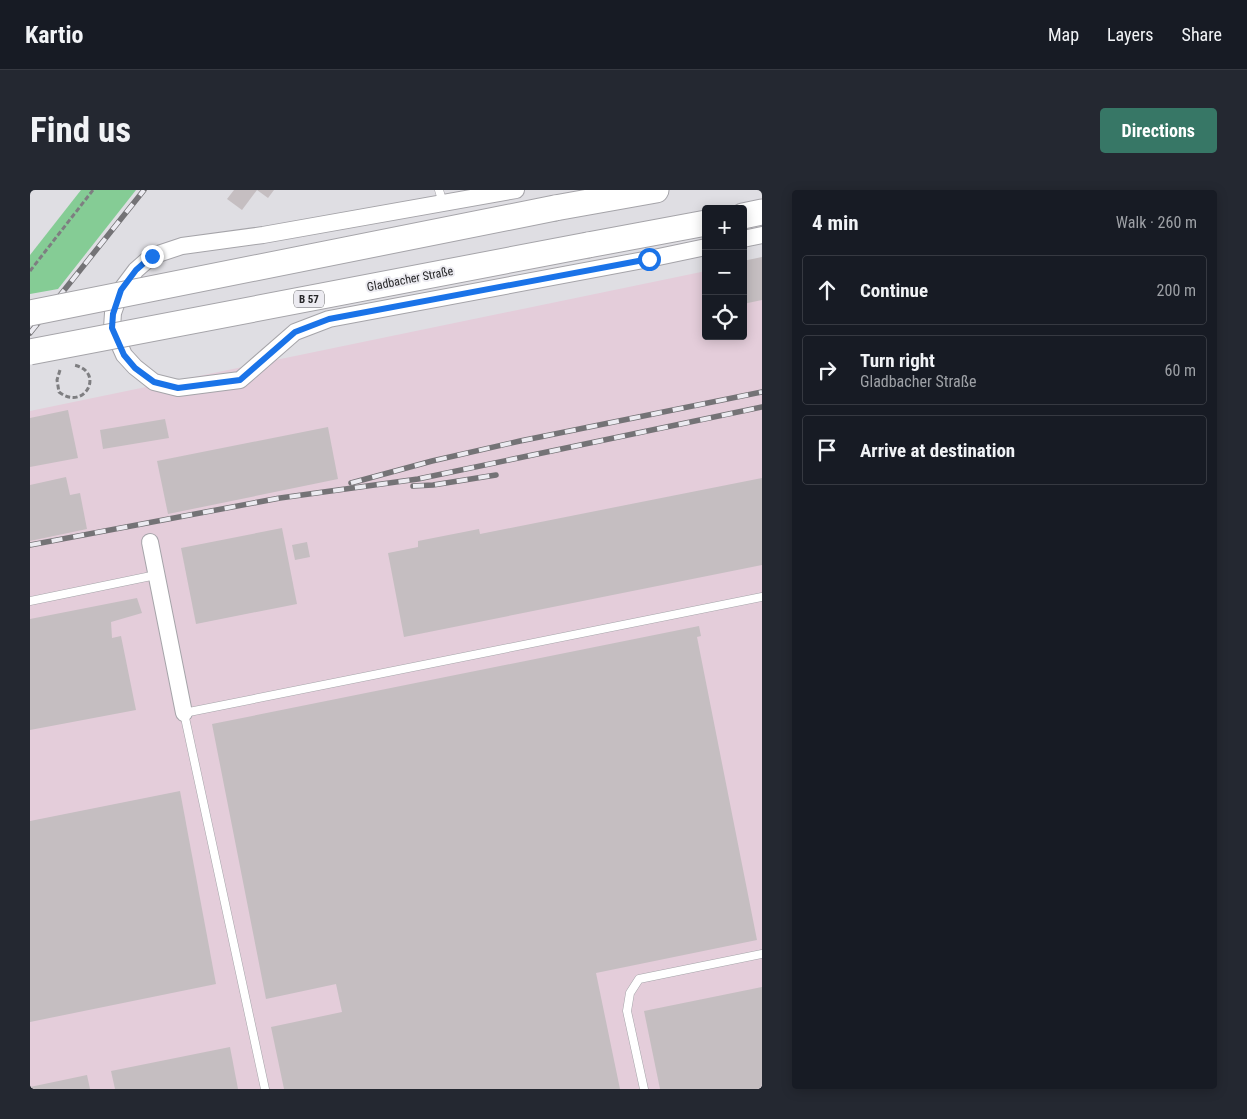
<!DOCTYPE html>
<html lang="en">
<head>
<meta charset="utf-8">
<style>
  body { margin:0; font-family:"Roboto Condensed",sans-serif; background:#242831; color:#f1f3f6 }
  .controls { position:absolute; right:15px; top:15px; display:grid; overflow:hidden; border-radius:5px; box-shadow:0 2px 12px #0003 }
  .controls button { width:45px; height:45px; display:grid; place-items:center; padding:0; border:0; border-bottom:1px solid #363941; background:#171b24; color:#f1f3f6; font:25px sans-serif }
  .stop { position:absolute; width:15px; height:15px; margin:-11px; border:4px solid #1a73e8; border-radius:50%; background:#fff }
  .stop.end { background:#1a73e8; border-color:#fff; box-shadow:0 1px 5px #0008 }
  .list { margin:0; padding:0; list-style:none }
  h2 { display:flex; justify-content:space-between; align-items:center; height:65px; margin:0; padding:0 20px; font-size:21px }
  h2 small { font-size:16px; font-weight:400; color:#9ea1a6 }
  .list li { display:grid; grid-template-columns:32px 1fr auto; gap:15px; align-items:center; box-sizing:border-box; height:70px; margin:0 10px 10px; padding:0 10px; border:1px solid #363941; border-radius:5px }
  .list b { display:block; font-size:19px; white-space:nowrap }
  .list p { margin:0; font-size:16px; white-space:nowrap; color:#9ea1a6 }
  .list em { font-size:16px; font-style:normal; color:#9ea1a6 }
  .icon { flex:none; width:28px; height:28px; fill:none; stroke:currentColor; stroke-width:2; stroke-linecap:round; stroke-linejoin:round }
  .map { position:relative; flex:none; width:732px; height:899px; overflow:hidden; border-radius:5px }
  header { display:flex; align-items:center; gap:30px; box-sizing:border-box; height:70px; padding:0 25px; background:#171b24; border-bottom:1px solid #363941 }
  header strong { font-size:24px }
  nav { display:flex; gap:28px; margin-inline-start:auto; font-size:18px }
  .intro { display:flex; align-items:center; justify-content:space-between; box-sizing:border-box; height:120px; padding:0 30px }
  h1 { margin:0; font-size:35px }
  .button { padding:12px 22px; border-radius:5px; background:#377766; color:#fff; font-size:18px; font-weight:700 }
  main { display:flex; gap:30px; padding:0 30px }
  aside { flex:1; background:#171b24; border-radius:5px; box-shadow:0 2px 12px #0003 }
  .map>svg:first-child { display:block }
  .industrial { fill:#e4cdda }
  .green { fill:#85cc95 }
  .building { fill:#c5bec1 }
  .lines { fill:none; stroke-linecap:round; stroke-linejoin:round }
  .service-casing { stroke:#a5a4a9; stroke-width:9 }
  .minor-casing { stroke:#a5a4a9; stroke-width:18 }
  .primary-casing { stroke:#a5a4a9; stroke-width:27 }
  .path { stroke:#7e7e81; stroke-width:3; stroke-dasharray:5 2.5; stroke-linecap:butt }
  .service { stroke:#fff; stroke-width:8 }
  .minor { stroke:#fff; stroke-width:16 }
  .primary { stroke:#fff; stroke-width:25 }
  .rail-casing { stroke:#747376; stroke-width:5.5 }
  .rail { stroke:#ecebf1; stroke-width:4; stroke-dasharray:11; stroke-linecap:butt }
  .primary-bridge-casing { stroke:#a5a4a9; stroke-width:27; stroke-linecap:butt }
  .path-bridge { stroke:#7e7e81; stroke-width:3; stroke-dasharray:5 2.5; stroke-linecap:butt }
  .primary-bridge { stroke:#fff; stroke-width:25 }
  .route { stroke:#1a73e8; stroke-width:6 }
  .labels { text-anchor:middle; stroke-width:4; stroke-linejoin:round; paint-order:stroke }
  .shield { fill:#ecebf1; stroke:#616164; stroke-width:1 }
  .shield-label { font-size:11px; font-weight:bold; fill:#262628 }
  .street-label { font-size:12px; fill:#262628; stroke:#ecebf1 }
</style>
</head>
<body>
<header>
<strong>Kartio</strong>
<nav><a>Map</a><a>Layers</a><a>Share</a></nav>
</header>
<div class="intro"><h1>Find us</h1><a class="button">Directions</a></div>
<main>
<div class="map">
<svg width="732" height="899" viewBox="0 0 732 899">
  <rect width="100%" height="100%" fill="#dfdee3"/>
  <path class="industrial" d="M732 70V899H0V221L676 81V146H713V73Z"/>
  <path class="green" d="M51 0H106L28 99 0 104V65Z"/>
  <g class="building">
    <path d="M204 0H227L212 20 197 9Z"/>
    <path d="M227 0H244L238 8Z"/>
    <path d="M732 67V110L713 114V71Z"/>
    <path d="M38 220 48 268 0 277V228Z"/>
    <path d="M135 229 139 248 73 259 70 240Z"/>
    <path d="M298 237 308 289 138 324 127 271Z"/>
    <path d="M36 287 40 305 50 303 57 339 0 351V295Z"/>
    <path d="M732 288V375L374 447 358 363 388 357V351L449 339 450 344Z"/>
    <path d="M252 338 267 414 166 434 151 358Z"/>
    <path d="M277 352 280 367 265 370 262 355Z"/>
    <path d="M107 408 112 423 81 432 82 448 91 446 106 520 0 540V429Z"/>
    <path d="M669 436 671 446 667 447 727 750 566 783 590 899H254L241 837 312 822 306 794 236 809 182 534Z"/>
    <path d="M150 601 186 794 0 832V631Z"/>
    <path d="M732 797V899H630L614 821Z"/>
    <path d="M200 857 208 899H85L81 881Z"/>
    <path d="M57 885 60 899H0V897Z"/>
  </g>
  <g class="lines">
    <defs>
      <g id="service">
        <path d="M409 0 413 13"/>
        <path d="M0 411 126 385"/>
        <path d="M235 899 154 523 732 407"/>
        <path d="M614 899 597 821 600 803 609 789 732 764"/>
      </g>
      <g id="minor">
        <path d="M486 0 233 45 152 56 122 66 106 80 91 100 83 123 82 138 94 165 105 177 124 192 148 198 210 190 265 142 299 129 619 69 676 57"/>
        <path d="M713 49 732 45"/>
        <path d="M120 352 154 523"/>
      </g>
      <g id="primary">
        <path d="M525 18 626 0"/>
        <path d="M713 26 732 22"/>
        <path d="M558 55 676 33"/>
      </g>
    </defs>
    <use href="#service" class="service-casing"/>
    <use href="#minor" class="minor-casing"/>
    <use href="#primary" class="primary-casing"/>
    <path class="path" d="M0 81 63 0"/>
    <use href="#service" class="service"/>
    <use href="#minor" class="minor"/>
    <use href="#primary" class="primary"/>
    <defs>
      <g id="rail">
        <path d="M0 143 114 0"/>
        <path d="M321 293 402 271 490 251 732 202"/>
        <path d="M383 296 403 295 466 285"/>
        <path d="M0 355 250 308 388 289 732 217"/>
      </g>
    </defs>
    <use href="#rail" class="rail-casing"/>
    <use href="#rail" class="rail"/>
    <defs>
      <g id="primary-bridge">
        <path d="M0 123 525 18"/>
        <path d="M0 162 558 55"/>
      </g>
    </defs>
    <use href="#primary-bridge" class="primary-bridge-casing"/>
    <path class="path-bridge" d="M30 180 27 190 29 202C54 222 76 182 44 175"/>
    <use href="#primary-bridge" class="primary-bridge"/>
  </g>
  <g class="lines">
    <path class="route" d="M122 66 106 80 91 100 83 124 82 138 94 165 105 178 124 192 148 198 210 190 265 142 299 129 619 69"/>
  </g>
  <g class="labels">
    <rect class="shield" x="264" y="100.5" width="30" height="17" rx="4"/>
    <g class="shield-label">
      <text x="279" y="113">B 57</text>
    </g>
    <g class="street-label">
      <text transform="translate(380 89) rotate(-11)" y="4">Gladbacher Straße</text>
    </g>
  </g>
</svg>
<div class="controls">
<button>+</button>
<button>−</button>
<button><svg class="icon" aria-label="locate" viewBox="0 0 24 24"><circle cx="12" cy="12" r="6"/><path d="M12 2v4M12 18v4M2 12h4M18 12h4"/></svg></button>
</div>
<div class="stop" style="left:619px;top:69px"></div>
<div class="stop end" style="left:122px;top:66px"></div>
</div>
<aside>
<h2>4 min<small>Walk · 260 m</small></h2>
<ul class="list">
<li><svg class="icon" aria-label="ahead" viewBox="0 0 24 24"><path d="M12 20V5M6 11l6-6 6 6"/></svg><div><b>Continue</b></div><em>200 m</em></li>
<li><svg class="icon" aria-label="right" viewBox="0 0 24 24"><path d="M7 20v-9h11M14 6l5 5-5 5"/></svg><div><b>Turn right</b><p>Gladbacher Straße</p></div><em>60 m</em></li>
<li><svg class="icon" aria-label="arrive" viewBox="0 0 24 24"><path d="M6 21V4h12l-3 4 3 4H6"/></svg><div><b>Arrive at destination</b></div></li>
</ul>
</aside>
</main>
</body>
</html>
